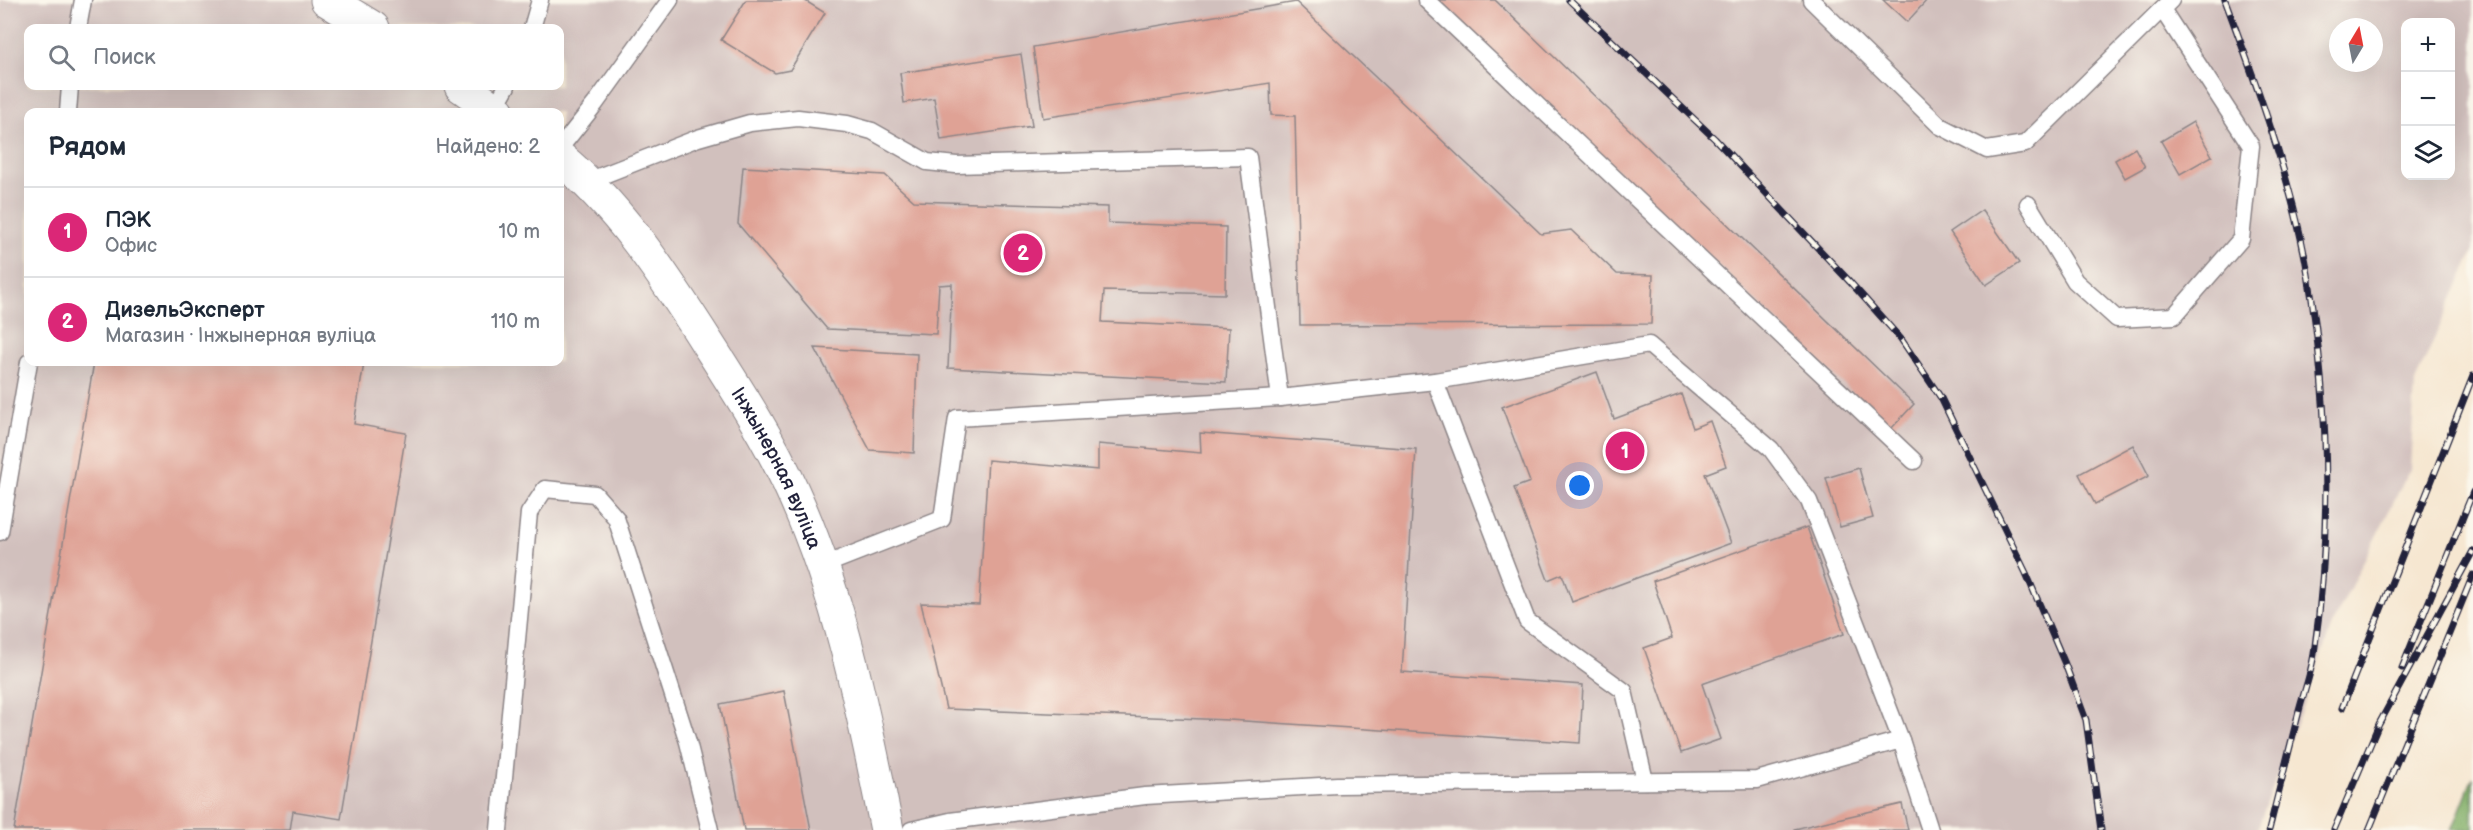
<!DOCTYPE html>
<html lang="ru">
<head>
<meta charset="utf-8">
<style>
  body { margin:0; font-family:"Balsamiq Sans",sans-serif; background:#f2f2f3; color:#1f2937 }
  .controls { position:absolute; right:18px; top:18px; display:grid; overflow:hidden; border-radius:12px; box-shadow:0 6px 24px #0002 }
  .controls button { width:54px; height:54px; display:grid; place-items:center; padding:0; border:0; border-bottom:2px solid #e0e1e3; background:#fff; color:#1f2937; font:30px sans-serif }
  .compass { position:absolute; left:2329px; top:18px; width:54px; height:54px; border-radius:50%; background:#fff; box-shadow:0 6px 24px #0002; rotate:10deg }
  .you { position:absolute; left:1580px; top:486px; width:21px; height:21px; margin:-15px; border:4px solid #fff; border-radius:50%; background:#1a73e8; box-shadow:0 0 0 9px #1a73e833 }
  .badge { display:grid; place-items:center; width:39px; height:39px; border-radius:50%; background:#db2777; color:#fff; font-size:20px; font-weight:700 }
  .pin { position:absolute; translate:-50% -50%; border:3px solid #fff; box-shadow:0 2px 6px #0006 }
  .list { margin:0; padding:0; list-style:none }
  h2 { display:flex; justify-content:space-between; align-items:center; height:78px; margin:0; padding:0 24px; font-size:26px }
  h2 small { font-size:20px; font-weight:400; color:#747a83 }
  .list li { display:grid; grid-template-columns:39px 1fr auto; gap:18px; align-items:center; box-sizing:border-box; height:90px; padding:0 24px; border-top:2px solid #e0e1e3 }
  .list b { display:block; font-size:22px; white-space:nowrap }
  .list p { margin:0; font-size:20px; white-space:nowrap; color:#747a83 }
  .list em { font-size:20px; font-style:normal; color:#747a83 }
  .icon { flex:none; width:33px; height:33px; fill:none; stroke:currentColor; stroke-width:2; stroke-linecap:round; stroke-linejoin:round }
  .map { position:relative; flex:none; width:2473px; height:830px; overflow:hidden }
  .search { position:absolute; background:#fff; box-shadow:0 6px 24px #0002; left:24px; top:24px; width:540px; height:66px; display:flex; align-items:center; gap:15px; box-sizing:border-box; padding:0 21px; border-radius:12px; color:#747a83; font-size:22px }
  .panel { position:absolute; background:#fff; box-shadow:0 6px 24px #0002; left:24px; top:108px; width:540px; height:258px; border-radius:12px }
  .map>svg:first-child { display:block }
  .industrial { fill:#d1c0bd; fill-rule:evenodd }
  .forest { fill:#7eac64; stroke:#506750; stroke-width:1.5 }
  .building { fill:#dfa295 }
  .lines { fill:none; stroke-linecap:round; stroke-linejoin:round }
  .service-casing { stroke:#8c8486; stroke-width:19 }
  .tertiary-casing { stroke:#8c8486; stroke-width:35 }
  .service { stroke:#fff; stroke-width:16 }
  .tertiary { stroke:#fff; stroke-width:33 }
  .rail-casing { stroke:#22223b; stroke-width:7 }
  .rail { stroke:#fbf7ec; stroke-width:4.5; stroke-dasharray:14; stroke-linecap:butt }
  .labels { text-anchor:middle; stroke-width:4.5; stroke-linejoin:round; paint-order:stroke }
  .street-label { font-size:20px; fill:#22223b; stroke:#fbf7ec }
</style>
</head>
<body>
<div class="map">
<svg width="2473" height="830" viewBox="0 0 2473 830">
  <rect width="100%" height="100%" fill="#fbf7ec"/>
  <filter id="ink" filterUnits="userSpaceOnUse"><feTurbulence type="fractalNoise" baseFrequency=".0167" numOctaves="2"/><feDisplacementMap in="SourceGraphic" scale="12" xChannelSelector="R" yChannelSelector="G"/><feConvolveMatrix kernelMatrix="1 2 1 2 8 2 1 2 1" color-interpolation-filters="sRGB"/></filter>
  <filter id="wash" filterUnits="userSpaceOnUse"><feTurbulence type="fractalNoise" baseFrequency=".008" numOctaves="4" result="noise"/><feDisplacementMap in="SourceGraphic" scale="24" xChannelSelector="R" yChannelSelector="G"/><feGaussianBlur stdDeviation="1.35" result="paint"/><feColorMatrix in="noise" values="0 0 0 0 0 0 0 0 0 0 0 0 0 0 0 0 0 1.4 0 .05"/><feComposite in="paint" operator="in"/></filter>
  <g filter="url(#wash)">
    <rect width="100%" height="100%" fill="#f6e7d1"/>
    <path class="industrial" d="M0 0H2473V252L2415 382 2410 469 2334 620 2257 830H0ZM2406 22H2450V176H2406ZM2338 27H2374V63H2338ZM28 28H560V86H28ZM28 112H560V362H28Z"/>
    <path class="forest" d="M2473 777V830H2452Z"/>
    <g id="blocks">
      <g class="building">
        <path d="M746 0H804L825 13 790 70 775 73 721 40Z"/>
        <path d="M1438 0H1495L1914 404 1891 429Z"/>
        <path d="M1883 0H1927L1907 22Z"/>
        <path d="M1296 2 1541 234 1571 230 1617 274 1653 275 1651 324 1300 325 1295 116 1271 115 1270 83 1043 118 1033 47Z"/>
        <path d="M1021 54 1032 126 941 140 934 98 904 103 900 73Z"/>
        <path d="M2193 122 2212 156 2180 174 2161 141Z"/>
        <path d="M2135 148 2145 167 2125 178 2115 160Z"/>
        <path d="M743 167 885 175 914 201 1108 207V223L1226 227 1225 294 1104 291 1102 322 1229 328 1226 382 948 368 952 284 939 285 936 334 827 329 738 224Z"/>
        <path d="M1982 210 2019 263 1986 285 1950 232Z"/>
        <path d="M815 348 917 354 914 453 870 450Z"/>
        <path d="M94 362 364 363 354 424 406 433 341 819 293 811 290 830H14Z"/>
        <path d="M1597 372 1614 419 1681 394 1693 428 1710 421 1726 466 1705 474 1731 543 1572 602 1562 574 1548 580 1514 488 1530 482 1502 407Z"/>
        <path d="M1200 433 1416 449 1402 672 1583 685 1580 743 1229 720 946 709 921 603 979 605 988 460 1098 470V444L1201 453Z"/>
        <path d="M2133 445 2149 476 2095 504 2079 474Z"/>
        <path d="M1859 468 1873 518 1840 527 1826 478Z"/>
        <path d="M1807 527 1844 634 1702 684 1721 739 1681 753 1644 648 1672 638 1653 581Z"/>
        <path d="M784 691 811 830H744L720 704Z"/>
        <path d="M1902 804 1908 830H1794V829Z"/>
      </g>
    </g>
  </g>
  <g filter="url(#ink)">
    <use href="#blocks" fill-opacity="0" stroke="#8c8486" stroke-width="1.5"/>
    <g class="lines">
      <defs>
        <g id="service">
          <path d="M1426 0 1914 461"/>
          <path d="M1811 0 1940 126 1987 150 2025 144 2171 0"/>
          <path d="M78 28 83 0"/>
          <path d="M532 28 540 0"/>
          <path d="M494 109 507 86"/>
          <path d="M68 112 70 86"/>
          <path d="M560 148 595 104 670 0"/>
          <path d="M588 181 698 138 750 123 798 118 847 124 872 131 927 162 956 165 1248 157 1280 398 1435 381 1649 345 1771 449 1809 501 1901 740"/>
          <path d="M2028 204 2075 281 2117 319 2174 316 2241 239 2251 146 2162 9"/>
          <path d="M1435 381 1527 621 1624 691 1645 781"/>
          <path d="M0 532 29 362"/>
          <path d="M822 566 942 519 957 418 1280 398"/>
          <path d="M499 830 529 513 545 489 595 494 616 518 688 742 710 830"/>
          <path d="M911 830 950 821 1145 796 1337 785 1757 780 1901 740 1930 830"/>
        </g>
        <g id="tertiary">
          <path d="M327 0 373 28"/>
          <path d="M461 86 498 112"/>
          <path id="s1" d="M560 158C617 205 659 268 699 330 732 382 767 434 792 490 841 597 864 716 887 830"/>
        </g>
      </defs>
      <use href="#service" class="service-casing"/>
      <use href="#tertiary" class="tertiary-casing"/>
      <use href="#service" class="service"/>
      <use href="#tertiary" class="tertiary"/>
      <defs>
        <g id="rail">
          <path d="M1569 0 1715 139 1850 282 1901 339 1941 398 2026 573 2065 664 2086 720 2101 830"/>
          <path d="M2225 0C2258 88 2292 181 2308 274 2329 400 2332 527 2314 654 2311 673 2304 692 2299 711 2289 751 2279 790 2269 830"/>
          <path d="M2402 668 2473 492"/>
          <path d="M2342 708 2473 376"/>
          <path d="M2334 830 2379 724 2473 551"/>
          <path d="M2369 830 2473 575"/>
        </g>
      </defs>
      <use href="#rail" class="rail-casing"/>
      <use href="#rail" class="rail"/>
    </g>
  </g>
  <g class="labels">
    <g class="street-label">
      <text dy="7" stroke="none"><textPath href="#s1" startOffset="381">Інжынерная вуліца</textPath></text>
    </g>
  </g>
</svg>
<div class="controls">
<button>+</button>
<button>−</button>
<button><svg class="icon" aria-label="layers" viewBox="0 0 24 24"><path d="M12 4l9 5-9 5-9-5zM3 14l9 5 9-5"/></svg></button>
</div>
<svg class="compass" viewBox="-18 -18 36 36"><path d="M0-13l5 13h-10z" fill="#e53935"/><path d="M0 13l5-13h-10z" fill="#747a83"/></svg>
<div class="you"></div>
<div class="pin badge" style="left:1625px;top:451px">1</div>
<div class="pin badge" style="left:1023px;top:253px">2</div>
<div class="search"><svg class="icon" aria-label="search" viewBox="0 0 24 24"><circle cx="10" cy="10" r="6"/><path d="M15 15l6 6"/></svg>Поиск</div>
<section class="panel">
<h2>Рядом<small>Найдено: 2</small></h2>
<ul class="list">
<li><span class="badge">1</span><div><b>ПЭК</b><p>Офис</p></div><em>10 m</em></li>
<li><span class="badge">2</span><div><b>ДизельЭксперт</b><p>Магазин · Інжынерная вуліца</p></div><em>110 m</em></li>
</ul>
</section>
</div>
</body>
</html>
